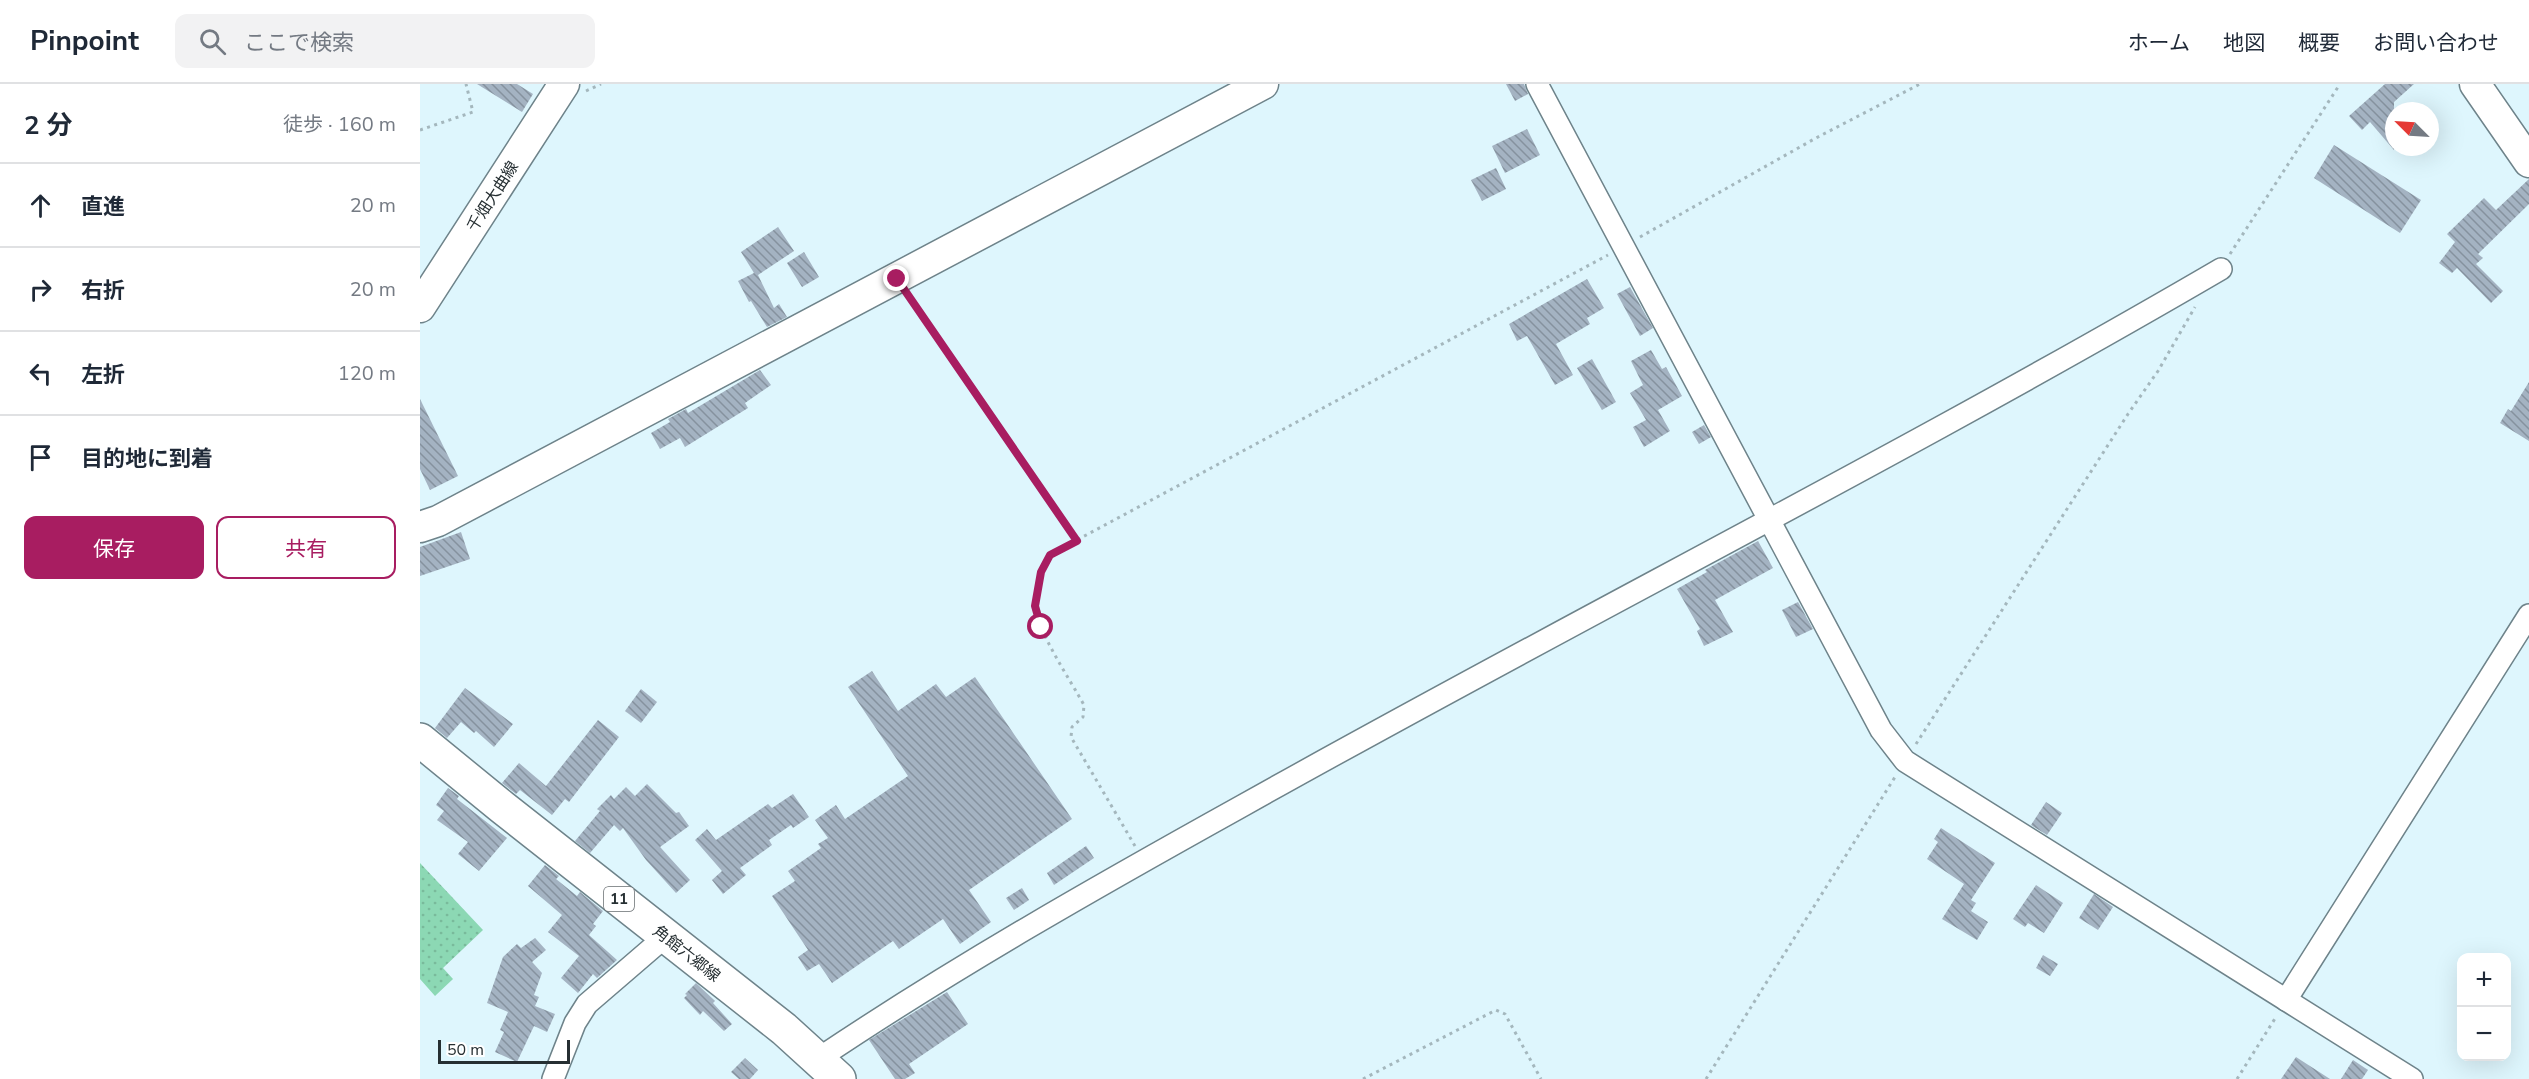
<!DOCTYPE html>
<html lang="ja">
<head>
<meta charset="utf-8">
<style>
  body { margin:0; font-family:"Nunito Sans","Noto Sans JP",sans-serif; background:#f2f2f3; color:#1f2937 }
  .controls { position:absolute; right:18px; bottom:18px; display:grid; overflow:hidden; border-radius:12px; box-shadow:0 6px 24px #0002 }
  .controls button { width:54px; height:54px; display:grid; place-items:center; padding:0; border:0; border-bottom:2px solid #e0e1e3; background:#fff; color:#1f2937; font:30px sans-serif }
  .compass { position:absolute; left:1965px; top:18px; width:54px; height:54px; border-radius:50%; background:#fff; box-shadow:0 6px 24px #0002; rotate:294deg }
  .scale { position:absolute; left:18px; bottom:15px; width:132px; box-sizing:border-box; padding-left:6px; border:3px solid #262f32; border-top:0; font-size:16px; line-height:21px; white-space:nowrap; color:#262f32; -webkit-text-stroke:4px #fff; paint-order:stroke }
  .stop { position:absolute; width:18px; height:18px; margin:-14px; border:4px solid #a81d61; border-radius:50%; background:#fff }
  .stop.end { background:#a81d61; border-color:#fff; box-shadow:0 2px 6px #0008 }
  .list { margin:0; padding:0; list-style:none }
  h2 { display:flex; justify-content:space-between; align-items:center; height:78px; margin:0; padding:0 24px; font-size:26px }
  h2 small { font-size:20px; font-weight:400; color:#747a83 }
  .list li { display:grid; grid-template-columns:39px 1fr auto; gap:18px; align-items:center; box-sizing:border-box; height:84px; padding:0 24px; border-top:2px solid #e0e1e3 }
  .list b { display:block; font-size:22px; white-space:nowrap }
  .list em { font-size:20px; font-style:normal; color:#747a83 }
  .actions { display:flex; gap:12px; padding:18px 24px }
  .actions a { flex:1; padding:14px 0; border:2px solid #a81d61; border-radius:12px; text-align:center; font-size:21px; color:#a81d61 }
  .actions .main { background:#a81d61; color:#fff }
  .icon { flex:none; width:33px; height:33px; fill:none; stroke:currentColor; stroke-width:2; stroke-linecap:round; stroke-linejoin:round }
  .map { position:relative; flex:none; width:2109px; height:995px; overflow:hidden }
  header { display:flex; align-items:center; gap:36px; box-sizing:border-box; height:84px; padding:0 30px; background:#fff; border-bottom:2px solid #e0e1e3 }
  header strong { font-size:28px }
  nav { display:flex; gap:33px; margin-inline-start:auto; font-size:21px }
  .search { width:420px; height:54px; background:#f2f2f3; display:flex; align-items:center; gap:15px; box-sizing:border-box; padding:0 21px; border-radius:12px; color:#747a83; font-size:22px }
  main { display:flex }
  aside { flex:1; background:#fff }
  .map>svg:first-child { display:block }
  .grass { fill:url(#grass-dots) }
  .building { fill:url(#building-back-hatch) }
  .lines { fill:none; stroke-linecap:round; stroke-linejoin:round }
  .street-casing { stroke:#6e838a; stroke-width:24 }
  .secondary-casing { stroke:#6e838a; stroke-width:33 }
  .primary-casing { stroke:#6e838a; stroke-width:36 }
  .path { stroke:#a4b7bd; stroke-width:3; stroke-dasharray:3 4.5; stroke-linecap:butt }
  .street { stroke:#fff; stroke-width:21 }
  .secondary { stroke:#fff; stroke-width:30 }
  .primary { stroke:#fff; stroke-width:33 }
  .route { stroke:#a81d61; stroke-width:8 }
  .labels { text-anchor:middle; stroke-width:5; stroke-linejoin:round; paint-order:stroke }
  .shield { fill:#fff; stroke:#676d70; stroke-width:1.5 }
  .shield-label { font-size:15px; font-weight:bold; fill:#262f32 }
  .street-label { font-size:16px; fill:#262f32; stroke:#fff }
</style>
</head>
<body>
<header>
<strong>Pinpoint</strong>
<div class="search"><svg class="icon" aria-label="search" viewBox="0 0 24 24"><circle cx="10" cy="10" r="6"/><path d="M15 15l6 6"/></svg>ここで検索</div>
<nav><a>ホーム</a><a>地図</a><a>概要</a><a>お問い合わせ</a></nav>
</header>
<main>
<aside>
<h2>2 分<small>徒歩 · 160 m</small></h2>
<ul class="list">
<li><svg class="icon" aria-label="ahead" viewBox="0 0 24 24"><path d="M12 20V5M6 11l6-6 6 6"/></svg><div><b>直進</b></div><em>20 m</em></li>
<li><svg class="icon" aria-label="right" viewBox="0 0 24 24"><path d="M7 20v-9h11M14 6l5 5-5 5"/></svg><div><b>右折</b></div><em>20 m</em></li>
<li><svg class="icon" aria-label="left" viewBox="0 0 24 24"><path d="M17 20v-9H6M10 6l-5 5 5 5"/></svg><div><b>左折</b></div><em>120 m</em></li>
<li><svg class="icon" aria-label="arrive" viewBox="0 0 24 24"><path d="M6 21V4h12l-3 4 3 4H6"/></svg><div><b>目的地に到着</b></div></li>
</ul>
<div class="actions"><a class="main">保存</a><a>共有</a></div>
</aside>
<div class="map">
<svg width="2109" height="995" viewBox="0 0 2109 995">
  <defs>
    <pattern id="grass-dots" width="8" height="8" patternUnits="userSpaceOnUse" patternTransform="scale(1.5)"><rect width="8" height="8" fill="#8cd8b4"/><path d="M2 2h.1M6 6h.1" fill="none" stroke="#79ba9b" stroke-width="1.8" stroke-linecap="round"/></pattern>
    <pattern id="building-back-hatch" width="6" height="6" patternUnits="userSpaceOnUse" patternTransform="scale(1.5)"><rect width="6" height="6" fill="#a4b3c2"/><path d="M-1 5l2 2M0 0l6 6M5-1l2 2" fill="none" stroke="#85929e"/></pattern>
  </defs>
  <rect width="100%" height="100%" fill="#def6fd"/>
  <path class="grass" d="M0 779 63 846 23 884 33 895 15 912 0 895Z"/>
  <g class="building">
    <path d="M57 0H97L113 10 102 28Z"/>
    <path d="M1086 0H1104L1108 10 1095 17Z"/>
    <path d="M1965 0H1994L1974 18V66L1950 38 1942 46 1929 32Z"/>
    <path d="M1107 45 1120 71 1085 89 1072 62Z"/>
    <path d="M1914 61 2001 116 1980 149 1894 94Z"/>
    <path d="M1076 84 1086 105 1062 117 1051 96Z"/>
    <path d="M2109 95V120L2058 170 2063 174 2056 180 2083 207 2071 219 2037 184 2032 189 2019 179 2035 158 2027 150 2064 114 2076 126Z"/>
    <path d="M358 143 374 167 338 191 354 224 359 220 367 233 347 243 331 217 329 218 318 197 334 189 321 168Z"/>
    <path d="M384 168 399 193 382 203 367 179Z"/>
    <path d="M1167 195 1184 224 1167 234 1170 240 1136 260 1153 291 1135 301 1107 252 1097 257 1089 240Z"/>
    <path d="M1210 203 1233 244 1220 252 1197 210Z"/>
    <path d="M1231 266 1242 285 1246 283 1262 312 1238 326 1250 347 1224 363 1213 343 1226 336 1210 309 1223 301 1211 277Z"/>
    <path d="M1172 275 1196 318 1182 326 1157 284Z"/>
    <path d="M340 286 351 301 325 319 328 324 265 363 260 354 240 365 231 349 250 338 248 335 266 325 268 329Z"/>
    <path d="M2109 298V357L2080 339 2088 325 2091 327Z"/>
    <path d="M0 315 38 392 10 406 0 385Z"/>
    <path d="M1284 341 1291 353 1279 360 1272 348Z"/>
    <path d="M41 448 50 475 0 492V463Z"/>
    <path d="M1338 457 1353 484 1295 516 1313 548 1284 562 1277 547 1280 545 1257 505 1287 488 1285 486Z"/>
    <path d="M1378 518 1393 545 1376 553 1362 526Z"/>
    <path d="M452 587 478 627 516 600 526 613 555 593 652 735 549 806 571 838 540 860 523 835 479 865 473 857 412 899 399 880 387 887 378 873 388 866 352 812 375 797 368 787 401 764 398 760 408 754 395 736 416 721 425 735 488 692 428 603Z"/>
    <path d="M45 604 93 640 74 663 56 647 54 649 41 638 27 654 15 644Z"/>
    <path d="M221 605 237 618 221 639 205 627Z"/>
    <path d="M178 636 199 653 149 718 145 715 132 731 100 706 96 710 82 699 99 679 126 702Z"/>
    <path d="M227 700 256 729 259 728 269 742 240 763 270 796 256 809 226 776 203 744 200 747 194 741 170 769 155 757 180 727 177 725 191 711 194 715 206 703 215 712Z"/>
    <path d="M28 704 39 712 37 715 87 754 59 787 38 770 48 758 17 736 24 727 16 721Z"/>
    <path d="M373 710 389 733 373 744 371 741 349 756 352 761 320 784 326 791 303 810 292 796 302 787 275 756 287 745 296 756 348 720 352 724Z"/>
    <path d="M1626 718 1642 729 1627 751 1611 741Z"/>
    <path d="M1521 744 1575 779 1551 816 1556 819 1551 827 1568 838 1557 856 1522 835 1544 800 1507 775 1518 758 1514 755Z"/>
    <path d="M666 762 674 774 634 801 627 789Z"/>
    <path d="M125 781 139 792 136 795 157 812 160 808 183 827 173 840 176 842 169 851 197 876 177 894 173 890 158 909 141 894 159 872 128 848 142 831 108 802Z"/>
    <path d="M1616 801 1643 819 1624 849 1608 839 1605 843 1593 835Z"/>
    <path d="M602 804 609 816 594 826 586 814Z"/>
    <path d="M1674 810 1693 823 1678 846 1659 834Z"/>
    <path d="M115 854 126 866 112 878 122 889 114 911 119 913 115 922 135 930 127 948 114 942 97 978 75 968 84 948 80 946 88 928 67 919 83 873 97 860 101 864Z"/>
    <path d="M1623 871 1638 880 1630 892 1616 884Z"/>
    <path d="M276 899 295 917 293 919 312 940 304 947 283 927 280 931 264 914 267 911 265 910Z"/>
    <path d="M527 908 548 940 489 980 495 989 485 995H475L449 956Z"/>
    <path d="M1876 973 1910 995H1861Z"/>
    <path d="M325 974 338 986 330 995H319L311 988Z"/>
    <path d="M1933 976 1948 986 1942 995H1921Z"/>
  </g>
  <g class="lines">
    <defs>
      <g id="street">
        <path d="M1117 0 1461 646 1485 677 1992 995"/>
        <path d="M1866 916 2109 531"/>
        <path d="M398 975C535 883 678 802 822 722 1146 540 1479 373 1801 185"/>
        <path d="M133 995 155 939 167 920 246 852"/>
      </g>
      <g id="secondary">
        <path d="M2055 0 2109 78"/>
        <path d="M0 223 144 0"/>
        <path d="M0 443 18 437 843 0"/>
      </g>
      <path id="primary" d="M0 656 82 723 364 945 419 995"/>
    </defs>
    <use href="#street" class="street-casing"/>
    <use href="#secondary" class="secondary-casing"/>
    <use href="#primary" class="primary-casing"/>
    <g class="path">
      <path d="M166 7 181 0"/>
      <path d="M0 46 53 28 46 0"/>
      <path d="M1220 153 1396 54 1500 0"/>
      <path d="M1810 170 1920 0"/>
      <path d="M490 213 657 457"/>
      <path d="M1496 660 1708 330 1738 287 1775 223"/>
      <path d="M715 762 651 653 652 643 663 633 664 621C652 599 614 542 615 520 616 503 622 486 629 471L1188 171"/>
      <path d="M943 995 1076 926 1085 930 1121 995"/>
      <path d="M1286 995 1475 693"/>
      <path d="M1817 995 1856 933"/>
    </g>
    <use href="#street" class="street"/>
    <use href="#secondary" class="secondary"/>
    <use href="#primary" class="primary"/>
  </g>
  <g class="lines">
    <path class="route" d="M477 195 657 457 630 471 621 488 615 522 621 543"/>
  </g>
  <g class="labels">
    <rect class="shield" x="184" y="803" width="30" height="24" rx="4.5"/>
    <g class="shield-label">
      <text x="199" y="820">11</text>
    </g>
    <g class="street-label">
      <text transform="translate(72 112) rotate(-57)" y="6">千畑大曲線</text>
      <text transform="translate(267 869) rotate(38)" y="6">角館六郷線</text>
    </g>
  </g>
</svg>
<div class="controls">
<button>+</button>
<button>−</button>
</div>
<svg class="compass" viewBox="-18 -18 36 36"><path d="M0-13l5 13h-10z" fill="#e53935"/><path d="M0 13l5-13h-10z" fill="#747a83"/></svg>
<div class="scale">50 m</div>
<div class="stop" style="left:621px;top:543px"></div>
<div class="stop end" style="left:477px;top:195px"></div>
</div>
</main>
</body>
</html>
